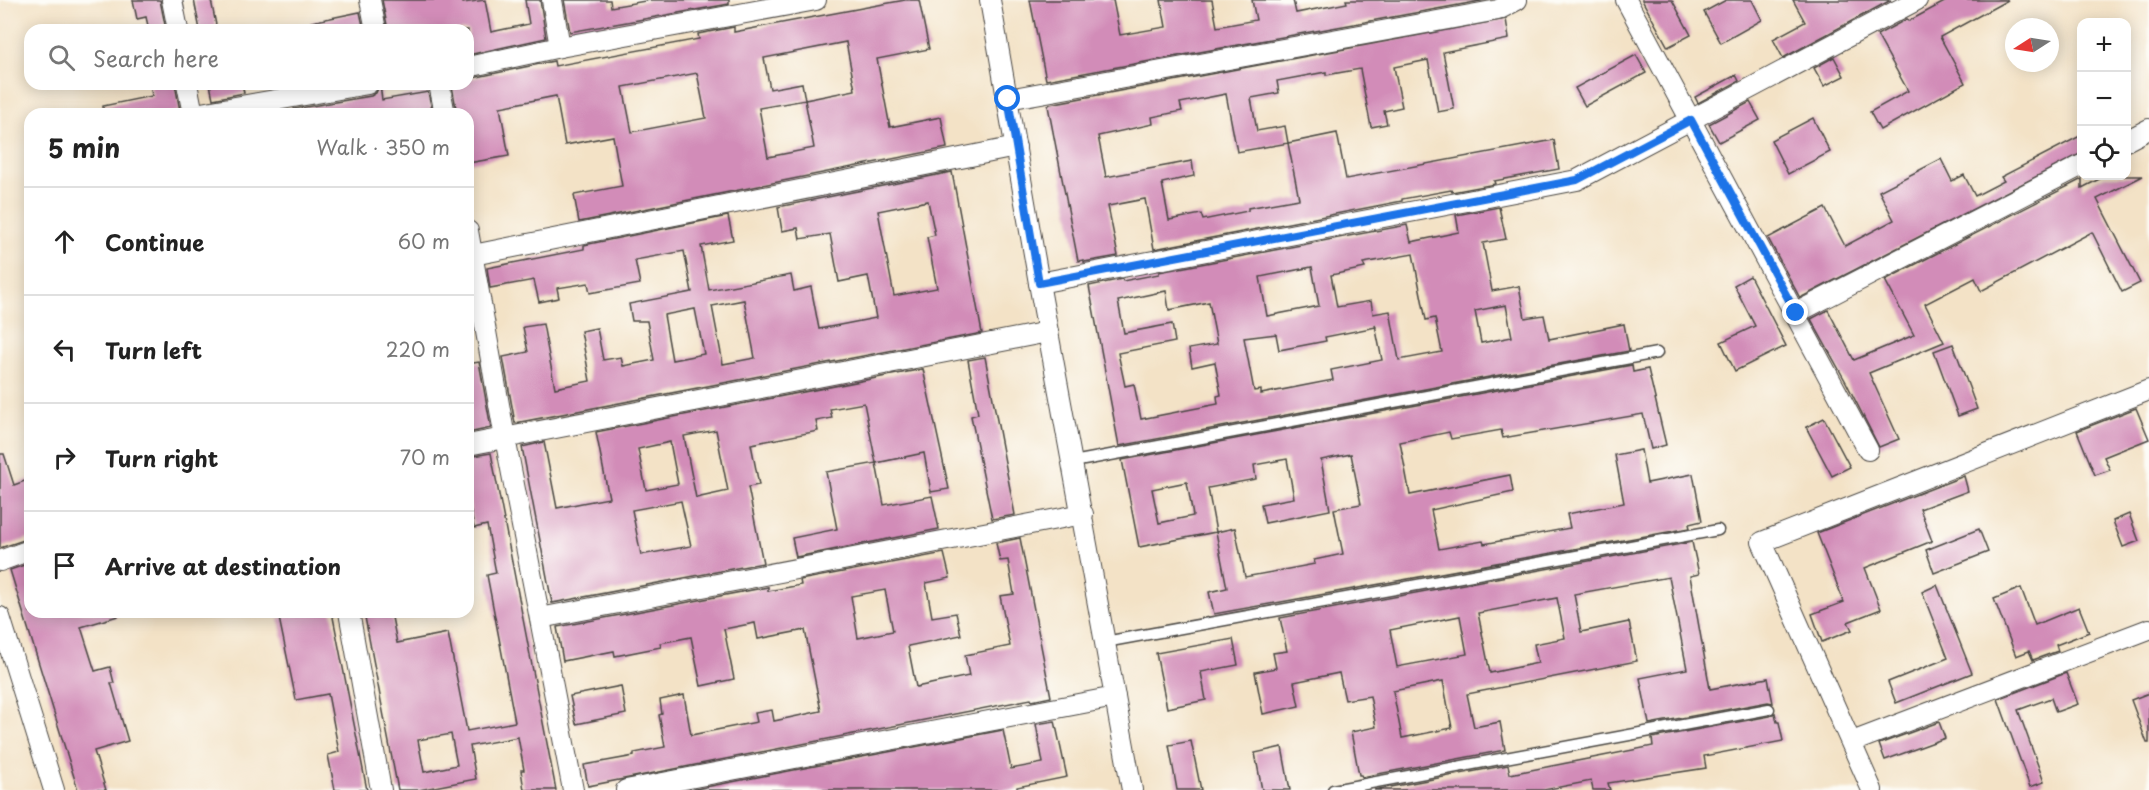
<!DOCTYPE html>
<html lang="en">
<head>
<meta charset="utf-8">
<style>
  body { margin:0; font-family:"Playpen Sans",sans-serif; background:#f6f6f6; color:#222 }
  .controls { position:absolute; right:18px; top:18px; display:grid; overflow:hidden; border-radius:12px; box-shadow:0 3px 15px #0003 }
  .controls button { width:54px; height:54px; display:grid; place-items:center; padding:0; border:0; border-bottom:2px solid #e0e0e0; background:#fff; color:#222; font:30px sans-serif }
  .compass { position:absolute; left:2005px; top:18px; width:54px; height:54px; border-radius:50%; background:#fff; box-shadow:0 3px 15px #0003; rotate:258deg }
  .stop { position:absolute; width:18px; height:18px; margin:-14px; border:4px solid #1a73e8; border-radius:50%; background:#fff }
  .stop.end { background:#1a73e8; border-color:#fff; box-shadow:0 2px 6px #0008 }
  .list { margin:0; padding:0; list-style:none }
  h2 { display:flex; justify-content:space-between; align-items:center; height:78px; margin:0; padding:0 24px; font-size:26px }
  h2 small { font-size:20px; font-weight:400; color:#767676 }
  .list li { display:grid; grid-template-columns:39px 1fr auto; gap:18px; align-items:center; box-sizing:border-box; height:108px; padding:0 24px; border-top:2px solid #e0e0e0 }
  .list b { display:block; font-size:22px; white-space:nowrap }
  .list em { font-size:20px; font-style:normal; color:#767676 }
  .icon { flex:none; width:33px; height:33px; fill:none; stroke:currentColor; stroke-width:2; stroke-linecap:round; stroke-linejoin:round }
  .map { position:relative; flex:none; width:2149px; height:790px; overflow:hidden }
  .search { position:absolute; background:#fff; box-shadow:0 3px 15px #0003; left:24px; top:24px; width:450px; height:66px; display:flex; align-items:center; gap:15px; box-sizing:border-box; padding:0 21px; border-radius:18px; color:#767676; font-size:22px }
  .panel { position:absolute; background:#fff; box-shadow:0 3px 15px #0003; left:24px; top:108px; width:450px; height:510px; border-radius:18px }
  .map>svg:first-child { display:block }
  .building { fill:#d28cb8; fill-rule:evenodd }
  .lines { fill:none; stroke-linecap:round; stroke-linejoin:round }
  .lane-casing { stroke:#494642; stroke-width:13 }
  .street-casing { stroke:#494642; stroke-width:22 }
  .lane { stroke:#fff; stroke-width:10 }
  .street { stroke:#fff; stroke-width:20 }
  .route { stroke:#1a73e8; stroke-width:8 }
</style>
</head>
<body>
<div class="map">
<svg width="2149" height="790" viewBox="0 0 2149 790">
  <rect width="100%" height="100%" fill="#fdfcf7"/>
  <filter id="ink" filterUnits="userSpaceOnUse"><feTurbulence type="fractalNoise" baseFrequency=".0167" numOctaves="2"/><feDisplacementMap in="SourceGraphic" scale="12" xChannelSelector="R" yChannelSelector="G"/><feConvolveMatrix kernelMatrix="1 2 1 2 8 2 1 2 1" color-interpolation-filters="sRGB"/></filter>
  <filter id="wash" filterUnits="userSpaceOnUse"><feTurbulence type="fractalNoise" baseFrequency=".008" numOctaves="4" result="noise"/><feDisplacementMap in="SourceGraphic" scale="24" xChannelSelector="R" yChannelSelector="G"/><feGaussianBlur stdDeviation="1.35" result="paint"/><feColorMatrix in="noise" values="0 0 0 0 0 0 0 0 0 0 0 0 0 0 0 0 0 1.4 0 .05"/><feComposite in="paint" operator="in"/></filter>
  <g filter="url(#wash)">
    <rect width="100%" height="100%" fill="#f3e2c6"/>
    <g id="blocks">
      <g class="building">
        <path d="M133 0H160L166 30H149L146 17 137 19Z"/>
        <path d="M194 0H211L217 30H200Z"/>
        <path d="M382 0H462L463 3 485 0 491 32 529 24 525 0H540L546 38 468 55V30H388Z"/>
        <path d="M564 0H610L611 7 651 0H729V4L570 32Z"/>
        <path d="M905 0H919L929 49 877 59 890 127 941 117 947 148 579 222 574 195 622 186 613 136 565 145 556 96 500 107 509 156 468 163V114H457L452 86 468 84V79L554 61 555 66 699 39 698 34 734 27V32ZM846 42 855 90 805 100 802 83 770 89 764 58ZM697 73 706 118 632 132 623 87ZM805 100 814 148 768 157 759 108Z"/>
        <path d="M1030 0H1113L1120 35 1166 27 1161 0H1212L1217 27 1256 20 1252 0H1293L1296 13 1347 3 1346 0H1486L1046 80Z"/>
        <path d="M1642 0H1672L1691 35 1668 47Z"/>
        <path d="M1726 0H1752L1762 20 1721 43 1704 12Z"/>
        <path d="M1793 0H1891L1783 58 1773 39 1805 22Z"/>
        <path d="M1948 0H2008L1940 37 1965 83 1880 130 1870 112 1908 91 1877 35 1907 19 1909 21Z"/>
        <path d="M360 12 364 30H311V22Z"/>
        <path d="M1506 19 1509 39 1443 52 1454 109 1438 112 1428 60 1394 67 1402 107 1384 111 1387 124 1371 127 1360 69 1326 75V72L1277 81 1279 93 1251 98 1257 131 1285 126 1288 143 1337 133 1346 179 1554 140 1559 169 1494 181 1495 184 1452 192 1451 190 1402 199V201L1154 249 1145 199 1108 206 1118 256 1084 262V260L1078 261 1048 106 1050 104ZM1226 94 1237 152 1288 143 1299 199 1248 208V211L1203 220 1201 214 1169 220 1162 183 1194 176 1192 161 1106 177 1098 136 1153 124 1152 117 1182 111 1180 103Z"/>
        <path d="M1636 55 1646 73 1585 106 1575 88Z"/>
        <path d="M1834 57 1844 76 1824 86 1814 68Z"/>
        <path d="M1736 75 1739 81 1698 103 1695 97Z"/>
        <path d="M150 84H175L180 111 165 114H103V106L152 96Z"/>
        <path d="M210 84H242L244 93 213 99Z"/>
        <path d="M380 84 382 100 428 92 433 114H295L294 109 371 96 376 93Z"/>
        <path d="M1750 102 1760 120 1719 142 1709 124Z"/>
        <path d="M1813 118 1830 152 1788 174 1771 140Z"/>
        <path d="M2082 135V153L1800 298 1768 238 1825 208 1845 246 1894 220 1879 191 1941 159 1952 181 1964 175 1975 196 2004 181 2001 177Z"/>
        <path d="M952 172 982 333 515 423 503 357 528 352 523 327 543 324 555 388 590 381 581 331 597 328 603 360 621 357 623 366 654 360 647 321H632L629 304 692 292 684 251 635 260 640 284 590 293 588 283 557 288 559 298 539 302 534 280 490 288 487 268 584 249V245L728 216 733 240 701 246 709 290 791 275 794 291 811 287 819 329 876 318 868 276 839 282 830 234 800 239 798 228 782 231 778 207ZM928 201 935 235 927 237 937 288 894 296 878 211ZM744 300 755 358 723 364 712 306ZM695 309 704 354 672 360 664 315Z"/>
        <path d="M2105 176H2143L2097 199 2140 283 2122 292 2092 232 1981 291 1975 278 1925 304 1944 342 1869 373 1899 439 1879 447 1846 382 1811 319 1828 310 1854 360 1914 335 1885 280 2082 179V188Z"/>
        <path d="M1499 207 1506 239 1483 243 1492 291 1519 286 1525 318 1544 315 1549 339 1624 324 1629 351 1119 446 1089 286 1122 279 1123 281 1159 274V272L1407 225 1411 242 1459 232 1456 215ZM1413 254 1426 320 1435 318 1442 352 1399 360 1390 311 1373 314 1371 301 1337 307 1331 275 1365 268 1363 263ZM1312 267 1319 306 1267 316 1260 277ZM1166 291 1169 310 1209 302 1217 344 1189 349 1192 367 1215 362 1221 395 1217 396 1218 404 1141 419 1134 384 1125 386 1118 353 1175 342 1172 324 1124 333 1118 301ZM1506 305 1512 337 1481 343 1475 311ZM1375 325 1382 360 1331 370 1333 380 1261 394V390L1254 391 1244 338 1276 334 1279 350 1326 341 1325 337 1376 327Z"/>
        <path d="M1750 276 1786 346 1735 371 1721 342 1755 326 1734 285Z"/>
        <path d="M1953 344 1977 409 1958 416 1934 351Z"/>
        <path d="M985 357 1015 515 992 519 971 416 978 414 968 360Z"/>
        <path d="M479 362 491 428 468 433V364Z"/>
        <path d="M1632 365 1633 372 1648 369 1666 445 1651 449 1643 414 1503 438 1501 430 1451 439 1449 432 1400 442 1410 495 1510 475 1513 492 1431 510 1439 549 1483 541 1484 544 1570 528 1567 514 1624 503 1615 455 1641 450 1647 483 1693 474 1702 521 1689 524 1690 528 1214 614 1209 592 1227 588 1216 532 1139 547 1122 460ZM1351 454 1361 504 1334 509 1343 554 1314 560 1315 564 1245 577 1235 528 1216 532 1208 488 1256 479 1254 465 1287 459 1294 498 1261 504 1265 523 1330 510 1321 460ZM1187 482 1193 516 1159 523 1152 489Z"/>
        <path d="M923 369 949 489 931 492 924 453 876 463 864 403 830 409 832 418 816 421 818 431 751 444 759 485 748 487 763 563 552 603 522 447 544 442 557 508 582 503 609 498 596 432ZM716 430 728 491 696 498 684 436ZM670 442 678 484 646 490 638 449ZM681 501 691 546 641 555 632 510Z"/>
        <path d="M2136 408 2149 439 2104 457 2110 470 2095 475 2077 431Z"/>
        <path d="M1824 418 1850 467 1832 476 1806 427Z"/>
        <path d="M491 453 556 790H524L521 770H524L518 737 470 746 476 779 419 790H398L364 612H391L397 643 448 633 467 731 515 722 487 575 496 573 487 525 474 528 468 497V457ZM451 734 457 765 424 772 418 740Z"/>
        <path d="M0 454H4L14 485 30 479V538L0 548Z"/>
        <path d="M876 463 884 505 932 496 939 529 796 557 792 538 837 529 826 472Z"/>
        <path d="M1964 476 1968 491 1920 509 1932 541 1865 568 1881 609 1848 622 1852 630 1822 642 1812 614 1844 602 1817 533Z"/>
        <path d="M2129 514 2139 541 2123 547 2113 521Z"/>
        <path d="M1979 529 1988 552 1934 573 1926 550Z"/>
        <path d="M1020 538 1051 697 1032 701 1031 699 588 786 584 765 634 756V753L665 747 659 715 662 714 660 700 684 695 691 735 757 722 755 713 772 710 774 721 821 711 805 630 758 639 755 623 724 629 734 679 701 686 691 637 660 643 661 647 615 656 614 651 563 661 557 627 768 587V591L801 585 800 580 944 553 950 578 926 583 932 617 956 613 961 635 908 646 916 687 969 676 965 655 1010 646 1000 596 1014 594 1008 560 1000 561 996 543ZM885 590 893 631 858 638 851 596Z"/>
        <path d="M1692 542 1699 574 1690 576 1710 689 1768 678 1773 703 1768 702 1649 724 1640 678 1687 669 1669 577 1574 594 1581 632 1629 622 1637 661 1467 694 1474 727 1500 722 1505 750 1362 777 1361 775H1359L1351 732 1376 727 1370 696 1345 700 1339 673 1294 682 1299 706 1263 714 1255 672 1276 668 1273 653 1287 651 1280 618ZM1557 598 1565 638 1534 644 1538 663 1490 673 1478 613ZM1460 616 1467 654 1397 667 1390 630ZM1443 681 1452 728 1402 738 1393 691Z"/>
        <path d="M30 563V612H117L118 616 81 627 95 671 110 667 114 683H111L128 741 94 751 106 790H78L10 570Z"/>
        <path d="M1937 585 1972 673 1896 703 1888 682 1948 658 1922 592Z"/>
        <path d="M2021 588 2035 625 2079 607 2089 632 2056 645 2058 651 2033 660 2029 651 2016 656 1994 599Z"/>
        <path d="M312 612H332L367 790H335L328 755 339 752 328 694 296 700 279 618Z"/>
        <path d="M1233 639 1238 665 1201 672 1206 700 1167 708 1156 653Z"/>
        <path d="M2066 673 2078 704 2056 712 2051 698 2018 710 2044 782 2030 787 1998 699Z"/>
        <path d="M621 686 626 714 576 724 570 696Z"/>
        <path d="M2149 693V743H2147L2131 700Z"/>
        <path d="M1775 713 1777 722H1779L1783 741 1704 756 1706 768 1608 783 1610 790H1593L1591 781 1544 790H1374L1508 765 1510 774 1603 756 1653 746 1652 738 1770 716Z"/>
        <path d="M1055 721 1067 777 1017 787V790H690L1003 730 1011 769 1043 763 1036 724Z"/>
        <path d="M1939 722 1945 738 1885 760 1879 744Z"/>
        <path d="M1191 741 1201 790H1177L1169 745Z"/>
        <path d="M1282 747 1290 790H1262L1255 753Z"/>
      </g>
    </g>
  </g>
  <g filter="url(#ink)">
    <use href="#blocks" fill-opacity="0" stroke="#494642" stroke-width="1.5"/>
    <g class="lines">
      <defs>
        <g id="lane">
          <path d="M1073 462 1657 353"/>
          <path d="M1105 642 1718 530"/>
          <path d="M1333 790 1769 709"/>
        </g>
        <g id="street">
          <path d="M172 0 178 30"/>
          <path d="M370 0 376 30"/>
          <path d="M552 0 560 47"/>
          <path d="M990 0 1039 283 1132 790"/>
          <path d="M1626 0 1868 450"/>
          <path d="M468 67 560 47 816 0"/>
          <path d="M187 84 193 114"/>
          <path d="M439 84 445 114"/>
          <path d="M1008 99 1498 10 1517 0"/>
          <path d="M195 114 368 84"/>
          <path d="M2126 141 2149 129"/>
          <path d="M468 231 505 438 573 790"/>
          <path d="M473 255 1016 147"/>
          <path d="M1039 283 1577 180 1917 0"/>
          <path d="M1796 313 2082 165"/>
          <path d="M468 445 1048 332"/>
          <path d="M0 561 30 550"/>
          <path d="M349 612 381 790"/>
          <path d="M0 617 54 790"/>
          <path d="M540 618 1083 514"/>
          <path d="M1852 742 2149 629"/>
          <path d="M626 790 1115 697"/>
          <path d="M1872 790 1762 542 2149 390"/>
        </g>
      </defs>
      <use href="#lane" class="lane-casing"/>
      <use href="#street" class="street-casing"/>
      <use href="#lane" class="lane"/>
      <use href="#street" class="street"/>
    </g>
  </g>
  <g class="lines" filter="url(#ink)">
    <path class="route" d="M1008 99 1039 283 1577 180 1691 120 1796 313"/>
  </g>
</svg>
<div class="controls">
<button>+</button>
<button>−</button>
<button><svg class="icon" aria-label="locate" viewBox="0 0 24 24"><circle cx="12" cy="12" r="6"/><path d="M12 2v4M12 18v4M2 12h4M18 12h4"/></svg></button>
</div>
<svg class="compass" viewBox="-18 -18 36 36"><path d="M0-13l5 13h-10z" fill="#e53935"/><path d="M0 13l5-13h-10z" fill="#767676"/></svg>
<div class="stop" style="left:1008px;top:99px"></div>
<div class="stop end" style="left:1796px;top:313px"></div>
<div class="search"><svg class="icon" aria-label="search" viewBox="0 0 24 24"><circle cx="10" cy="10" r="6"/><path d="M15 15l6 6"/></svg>Search here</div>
<section class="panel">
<h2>5 min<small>Walk · 350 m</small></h2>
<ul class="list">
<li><svg class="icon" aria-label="ahead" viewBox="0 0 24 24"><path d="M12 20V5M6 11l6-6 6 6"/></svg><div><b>Continue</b></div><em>60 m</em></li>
<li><svg class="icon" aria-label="left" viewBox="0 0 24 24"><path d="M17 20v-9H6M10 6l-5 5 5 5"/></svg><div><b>Turn left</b></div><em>220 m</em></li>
<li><svg class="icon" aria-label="right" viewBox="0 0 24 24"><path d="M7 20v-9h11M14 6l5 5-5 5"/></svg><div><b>Turn right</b></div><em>70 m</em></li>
<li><svg class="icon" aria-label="arrive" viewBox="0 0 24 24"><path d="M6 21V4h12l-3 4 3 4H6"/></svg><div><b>Arrive at destination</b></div></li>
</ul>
</section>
</div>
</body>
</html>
